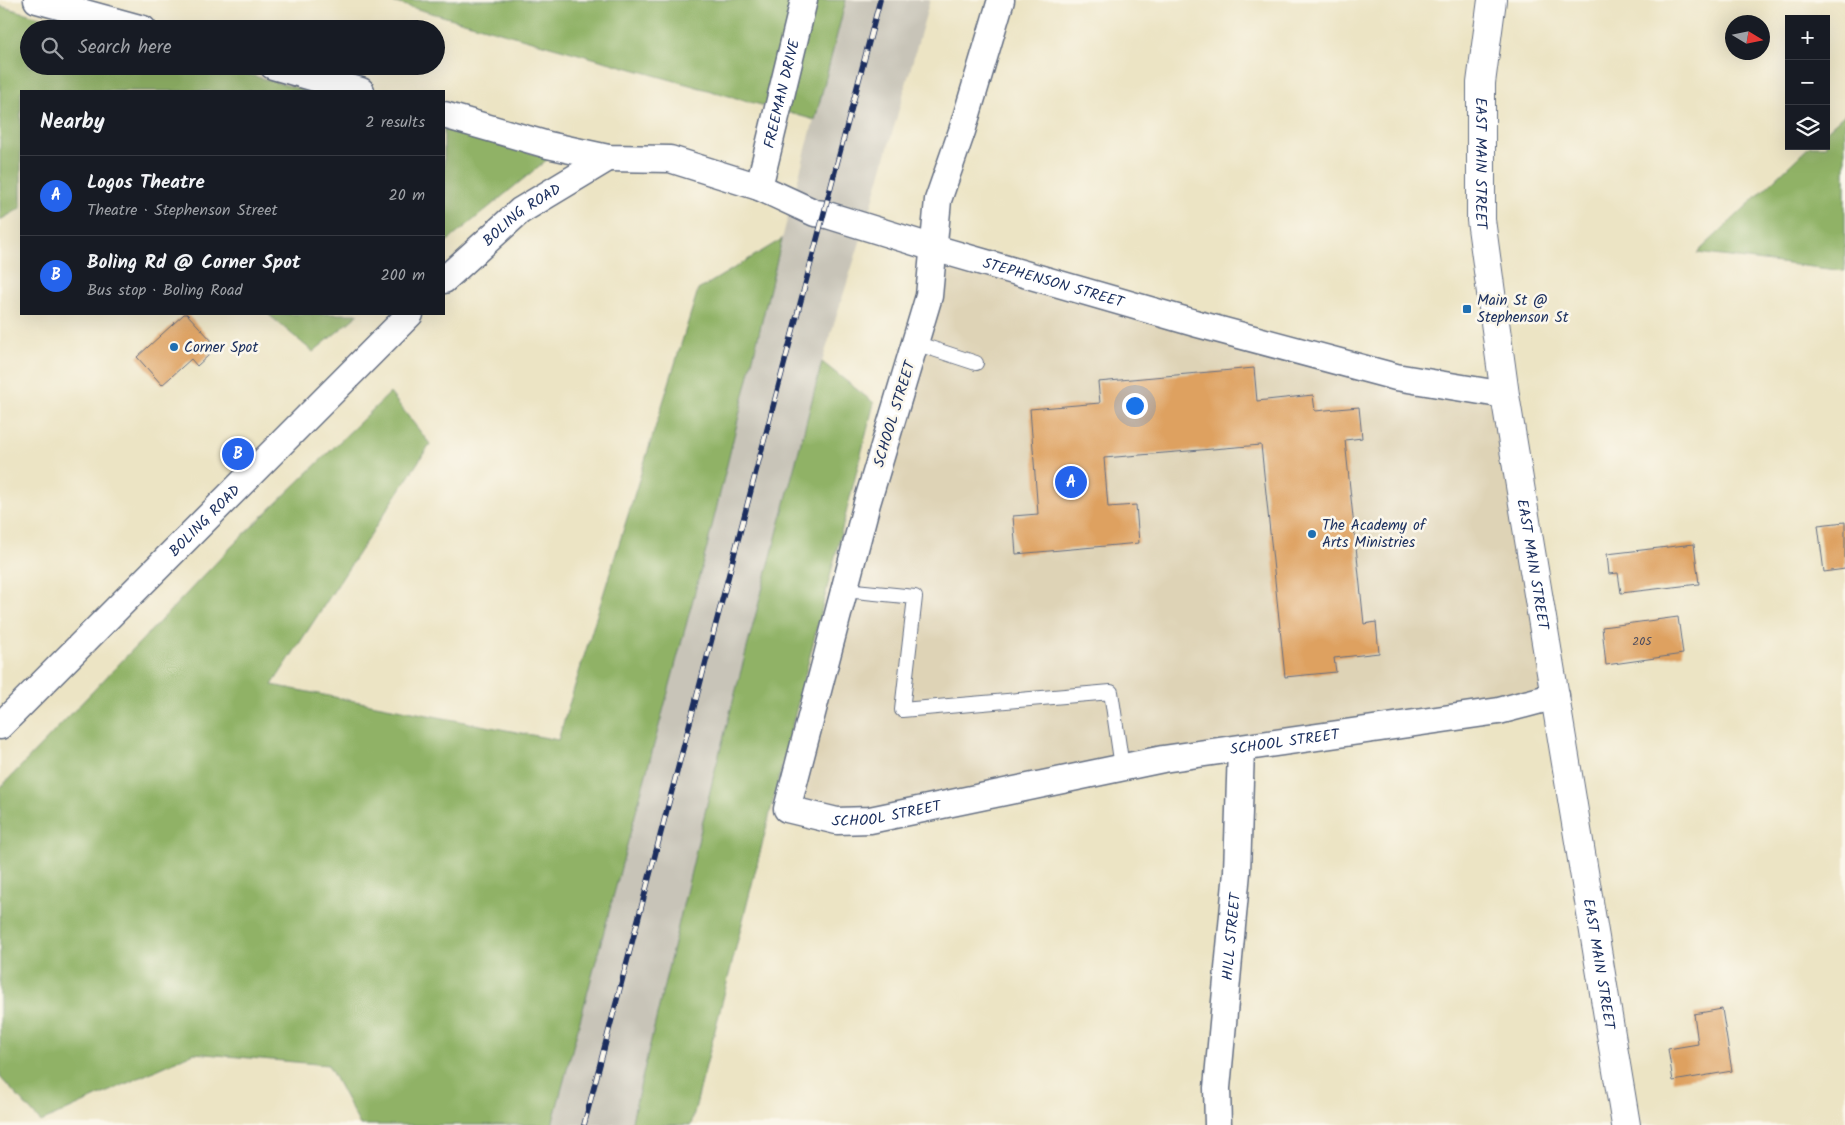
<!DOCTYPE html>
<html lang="en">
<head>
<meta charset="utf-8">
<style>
  body { margin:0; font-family:Kalam,sans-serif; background:#242831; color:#f1f3f6 }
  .controls { position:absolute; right:15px; top:15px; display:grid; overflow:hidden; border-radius:0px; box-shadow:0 5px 20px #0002 }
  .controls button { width:45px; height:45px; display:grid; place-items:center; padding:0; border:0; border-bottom:1px solid #363941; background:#171b24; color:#f1f3f6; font:25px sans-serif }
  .compass { position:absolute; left:1725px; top:15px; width:45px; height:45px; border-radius:50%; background:#171b24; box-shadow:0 5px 20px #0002; rotate:100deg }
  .you { position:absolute; left:1134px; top:405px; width:18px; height:18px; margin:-12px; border:4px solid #fff; border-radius:50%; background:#1a73e8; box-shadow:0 0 0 8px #1a73e833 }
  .badge { display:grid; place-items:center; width:32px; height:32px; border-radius:50%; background:#2563eb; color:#fff; font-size:16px; font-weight:700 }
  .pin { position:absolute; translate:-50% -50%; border:2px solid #fff; box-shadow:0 1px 5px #0006 }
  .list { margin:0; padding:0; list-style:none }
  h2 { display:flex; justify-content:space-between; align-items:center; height:65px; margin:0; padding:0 20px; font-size:21px }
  h2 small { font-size:16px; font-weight:400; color:#9ea1a6 }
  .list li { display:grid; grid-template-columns:32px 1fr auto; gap:15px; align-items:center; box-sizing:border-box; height:80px; padding:0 20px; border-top:1px solid #363941 }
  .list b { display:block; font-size:19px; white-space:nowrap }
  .list p { margin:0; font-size:16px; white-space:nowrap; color:#9ea1a6 }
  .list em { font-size:16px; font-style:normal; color:#9ea1a6 }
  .icon { flex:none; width:28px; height:28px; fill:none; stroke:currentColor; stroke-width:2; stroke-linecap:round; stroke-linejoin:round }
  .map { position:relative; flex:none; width:1845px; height:1125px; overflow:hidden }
  .search { position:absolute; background:#171b24; box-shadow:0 5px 20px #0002; left:20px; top:20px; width:425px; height:55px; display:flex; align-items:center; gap:12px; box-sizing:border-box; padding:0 18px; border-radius:28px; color:#9ea1a6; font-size:19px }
  .panel { position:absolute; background:#171b24; box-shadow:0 5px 20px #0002; left:20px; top:90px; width:425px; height:225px; border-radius:0px }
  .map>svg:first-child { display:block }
  .built { fill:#ded3b6 }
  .industrial { fill:#c8c4b8 }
  .forest { fill:#90b266; stroke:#567062 }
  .building { fill:#dea160 }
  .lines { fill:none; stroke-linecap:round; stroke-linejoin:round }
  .lane-casing { stroke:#646e82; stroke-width:16 }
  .street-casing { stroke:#646e82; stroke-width:29 }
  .secondary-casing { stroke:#646e82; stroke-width:30 }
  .lane { stroke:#fff; stroke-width:14 }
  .street { stroke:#fff; stroke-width:26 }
  .secondary { stroke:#fff; stroke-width:28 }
  .rail-casing { stroke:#1b2f5e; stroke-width:5.5 }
  .rail { stroke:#fbf7ec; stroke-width:4; stroke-dasharray:11; stroke-linecap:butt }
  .poi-dot { fill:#1f6fb2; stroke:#fbf7ec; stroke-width:2 }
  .labels { text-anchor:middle; stroke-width:5; stroke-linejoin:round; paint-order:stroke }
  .number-label { font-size:12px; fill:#4c4c5e }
  .street-label { font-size:15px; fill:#1b2f5e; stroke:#fbf7ec }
  .poi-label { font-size:15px; fill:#1b2f5e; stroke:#fbf7ec; text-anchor:start }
</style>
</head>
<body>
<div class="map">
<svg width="1845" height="1125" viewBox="0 0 1845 1125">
  <rect width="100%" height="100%" fill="#fbf7ec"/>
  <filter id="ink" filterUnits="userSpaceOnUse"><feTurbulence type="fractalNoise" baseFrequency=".02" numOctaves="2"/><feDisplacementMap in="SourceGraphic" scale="10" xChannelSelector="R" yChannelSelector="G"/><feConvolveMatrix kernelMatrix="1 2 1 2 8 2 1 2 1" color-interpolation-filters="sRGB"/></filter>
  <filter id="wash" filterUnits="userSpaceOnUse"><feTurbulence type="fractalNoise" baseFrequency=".0096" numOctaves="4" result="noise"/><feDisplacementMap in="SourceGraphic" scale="20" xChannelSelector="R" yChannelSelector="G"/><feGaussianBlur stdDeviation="1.12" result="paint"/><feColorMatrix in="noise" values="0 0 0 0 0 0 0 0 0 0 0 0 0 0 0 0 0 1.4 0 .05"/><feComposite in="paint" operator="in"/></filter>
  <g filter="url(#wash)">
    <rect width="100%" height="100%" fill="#ece4c4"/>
    <path class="built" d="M934 248 1505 395 1556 696 870 820 787 809Z"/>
    <path class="industrial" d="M846 0H930L872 204 822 362 715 770 631 1125H552L707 547 782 239Z"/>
    <g class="forest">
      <path d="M385 0H846L815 120Z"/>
      <path d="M0 6 82 29H29V66H218L308 91H21V208L0 220Z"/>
      <path d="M1845 114V271L1697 253 1810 146H1826V131Z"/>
      <path d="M444 129 549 158 444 244Z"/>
      <path d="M782 239 707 547 552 1125H360L328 1065 194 1053 41 1122 0 1077V788L235 543 390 393 430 444 272 685 558 740 698 290Z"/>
      <path d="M268 314H359L313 352Z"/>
      <path d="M822 362 874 403 691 1125H631L715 770Z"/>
    </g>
    <g id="blocks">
      <g class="building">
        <path d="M184 314H187L213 342 204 349 209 355 197 366 191 359 162 385 137 357Z"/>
        <path d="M1254 368 1257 401 1313 395 1315 411 1359 407 1362 438 1345 440 1364 624 1376 622 1379 653 1334 658 1336 672 1285 677 1261 445 1104 458 1108 507 1136 505 1139 543 1016 554 1013 516 1038 514 1030 409 1100 403 1098 382Z"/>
        <path d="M1845 522V569L1824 572 1818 525Z"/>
        <path d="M1694 544 1699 584 1621 593 1618 573 1609 574 1607 554Z"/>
        <path d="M1678 617 1683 654 1606 665 1602 627Z"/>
        <path d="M1722 1009 1732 1071 1673 1081 1668 1049 1698 1044 1694 1014Z"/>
      </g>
    </g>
  </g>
  <g filter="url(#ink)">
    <use href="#blocks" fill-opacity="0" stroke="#646e82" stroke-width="1"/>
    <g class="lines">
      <defs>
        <g id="lane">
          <path d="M915 343 976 363"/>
          <path d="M845 590 915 597 902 710 1111 692 1122 767"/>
        </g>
        <g id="street">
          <path d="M37 0 143 29"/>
          <path id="s1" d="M1001 0 962 131 938 200 929 296 867 503 787 809 837 821 870 820 1163 759 1499 711 1556 696"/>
          <path d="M273 66 361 91"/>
          <path id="s2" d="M444 115 548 145 608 158 670 159 759 187 815 213 824 214 934 248 1198 324 1396 377 1505 395"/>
          <path id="s3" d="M759 187 804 0"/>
          <path id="s4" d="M444 280 520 211 608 158"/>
          <path id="s5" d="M0 726 410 314"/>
          <path id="s6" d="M1218 1125 1217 1088 1237 872 1241 749"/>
        </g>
        <g id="secondary">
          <path id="s7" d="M1492 0 1481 83V220L1505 395 1626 1125"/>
        </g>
      </defs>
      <use href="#lane" class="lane-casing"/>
      <use href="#street" class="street-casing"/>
      <use href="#secondary" class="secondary-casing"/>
      <use href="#lane" class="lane"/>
      <use href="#street" class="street"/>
      <use href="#secondary" class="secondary"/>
      <defs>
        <path id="rail" d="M584 1125 880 0"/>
      </defs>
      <use href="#rail" class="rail-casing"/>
      <use href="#rail" class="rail"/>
    </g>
  </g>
  <g class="poi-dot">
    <rect x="1462" y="304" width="10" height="10" rx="2.5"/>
    <circle cx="174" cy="347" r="5"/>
    <circle cx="1312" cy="534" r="5"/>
  </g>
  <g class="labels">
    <g class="number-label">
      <text x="1642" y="645">205</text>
    </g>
    <g class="street-label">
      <text dy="5" stroke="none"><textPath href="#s3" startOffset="96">FREEMAN DRIVE</textPath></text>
      <text dy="5" stroke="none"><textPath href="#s7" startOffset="164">EAST MAIN STREET</textPath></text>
      <text dy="5" stroke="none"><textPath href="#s4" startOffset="102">BOLING ROAD</textPath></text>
      <text dy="5" stroke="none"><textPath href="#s2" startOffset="635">STEPHENSON STREET</textPath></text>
      <text transform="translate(894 414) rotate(-73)" y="5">SCHOOL STREET</text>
      <text dy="5" stroke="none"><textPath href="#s5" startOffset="290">BOLING ROAD</textPath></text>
      <text dy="5" stroke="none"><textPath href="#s7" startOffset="569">EAST MAIN STREET</textPath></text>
      <text dy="5" stroke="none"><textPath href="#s1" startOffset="1345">SCHOOL STREET</textPath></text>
      <text dy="5" stroke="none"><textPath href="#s1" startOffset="940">SCHOOL STREET</textPath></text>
      <text dy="5" stroke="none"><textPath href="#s6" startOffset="189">HILL STREET</textPath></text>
      <text dy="5" stroke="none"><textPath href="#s7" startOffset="974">EAST MAIN STREET</textPath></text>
    </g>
    <g class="poi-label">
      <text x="1477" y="305">Main St @<tspan x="1477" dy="17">Stephenson St</tspan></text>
      <text x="184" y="352">Corner Spot</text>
      <text x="1322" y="530">The Academy of<tspan x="1322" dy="17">Arts Ministries</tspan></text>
    </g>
  </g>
</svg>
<div class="controls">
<button>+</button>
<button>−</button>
<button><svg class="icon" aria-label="layers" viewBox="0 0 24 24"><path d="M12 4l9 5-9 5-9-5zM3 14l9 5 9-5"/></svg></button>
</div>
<svg class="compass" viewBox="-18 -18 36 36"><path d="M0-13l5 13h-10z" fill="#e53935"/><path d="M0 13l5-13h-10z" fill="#9ea1a6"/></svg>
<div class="you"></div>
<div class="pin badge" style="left:1071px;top:482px">A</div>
<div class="pin badge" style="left:238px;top:454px">B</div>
<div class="search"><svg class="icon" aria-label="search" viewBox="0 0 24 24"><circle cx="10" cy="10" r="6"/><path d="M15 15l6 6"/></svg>Search here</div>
<section class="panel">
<h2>Nearby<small>2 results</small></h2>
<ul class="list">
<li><span class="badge">A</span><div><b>Logos Theatre</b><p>Theatre · Stephenson Street</p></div><em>20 m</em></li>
<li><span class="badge">B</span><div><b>Boling Rd @ Corner Spot</b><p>Bus stop · Boling Road</p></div><em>200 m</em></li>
</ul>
</section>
</div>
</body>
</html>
